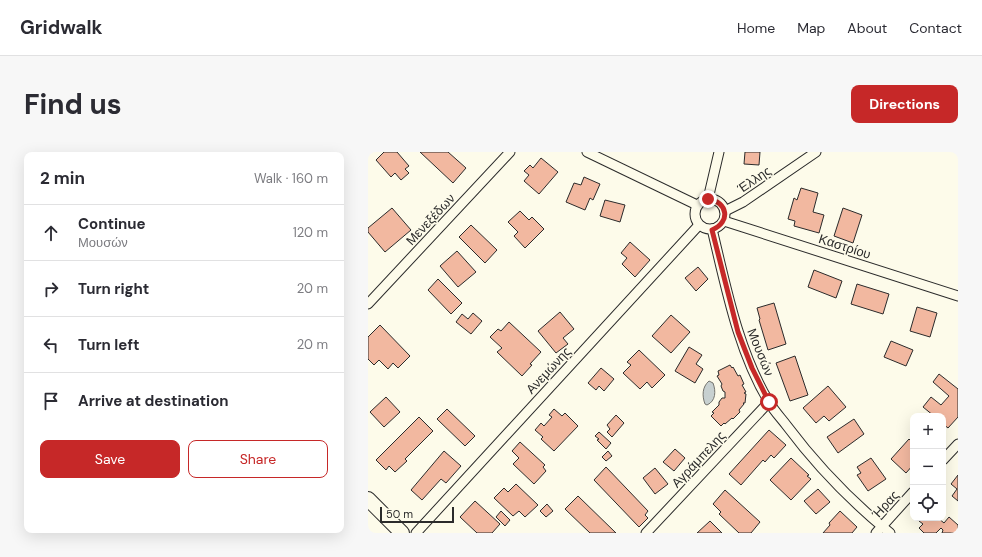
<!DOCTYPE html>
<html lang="en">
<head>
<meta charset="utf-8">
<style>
  body { margin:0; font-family:"DM Sans",sans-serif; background:#f7f7f7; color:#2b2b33 }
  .controls { position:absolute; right:12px; bottom:12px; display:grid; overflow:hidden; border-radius:8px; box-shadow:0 4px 16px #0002 }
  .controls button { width:36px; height:36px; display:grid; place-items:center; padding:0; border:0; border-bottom:1px solid #e1e1e2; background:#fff; color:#2b2b33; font:20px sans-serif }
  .scale { position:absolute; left:12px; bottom:10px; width:74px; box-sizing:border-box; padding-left:4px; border:2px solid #2b2b2b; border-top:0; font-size:11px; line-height:14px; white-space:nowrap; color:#2b2b2b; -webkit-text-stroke:3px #fdfbea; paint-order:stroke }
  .stop { position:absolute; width:12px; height:12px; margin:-9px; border:3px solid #c62828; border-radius:50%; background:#fff }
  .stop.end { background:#c62828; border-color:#fff; box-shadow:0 1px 4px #0008 }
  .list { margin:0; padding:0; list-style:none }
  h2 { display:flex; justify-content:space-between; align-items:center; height:52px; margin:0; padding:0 16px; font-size:17px }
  h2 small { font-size:13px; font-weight:400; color:#7c7c81 }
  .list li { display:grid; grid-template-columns:26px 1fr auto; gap:12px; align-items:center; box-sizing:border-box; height:56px; padding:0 16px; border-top:1px solid #e1e1e2 }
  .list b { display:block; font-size:15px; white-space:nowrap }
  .list p { margin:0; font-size:13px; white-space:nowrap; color:#7c7c81 }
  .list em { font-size:13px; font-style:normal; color:#7c7c81 }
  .actions { display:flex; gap:8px; padding:12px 16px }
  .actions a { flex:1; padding:9px 0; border:1px solid #c62828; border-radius:8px; text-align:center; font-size:14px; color:#c62828 }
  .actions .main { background:#c62828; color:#fff }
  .icon { flex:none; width:22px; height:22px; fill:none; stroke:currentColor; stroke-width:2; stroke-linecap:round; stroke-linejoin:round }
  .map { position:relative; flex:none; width:590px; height:381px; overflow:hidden; border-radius:8px }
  header { display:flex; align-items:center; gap:24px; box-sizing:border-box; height:56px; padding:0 20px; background:#fff; border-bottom:1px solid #e1e1e2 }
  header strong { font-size:19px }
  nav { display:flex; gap:22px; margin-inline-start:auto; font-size:14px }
  .intro { display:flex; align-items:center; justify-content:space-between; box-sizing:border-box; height:96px; padding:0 24px }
  h1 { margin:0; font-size:28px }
  .button { padding:10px 18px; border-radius:8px; background:#c62828; color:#fff; font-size:14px; font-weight:700 }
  main { display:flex; gap:24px; padding:0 24px }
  aside { flex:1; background:#fff; border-radius:8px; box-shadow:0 4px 16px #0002 }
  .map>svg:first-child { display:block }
  .water { fill:#c7d0d0; stroke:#74746e }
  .building { fill:#f2b8a0; stroke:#2b2b2b }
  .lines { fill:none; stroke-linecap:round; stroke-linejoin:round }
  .street-casing { stroke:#2b2b2b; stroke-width:11 }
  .primary-casing { stroke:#2b2b2b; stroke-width:16 }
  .street { stroke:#fdfbea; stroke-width:9 }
  .primary { stroke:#fdfbea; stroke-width:14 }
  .route { stroke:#c62828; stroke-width:5 }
  .labels { text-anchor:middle; stroke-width:3; stroke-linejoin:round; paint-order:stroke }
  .street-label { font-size:13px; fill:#2b2b2b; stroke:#fdfbea }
</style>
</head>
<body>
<header>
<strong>Gridwalk</strong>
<nav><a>Home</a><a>Map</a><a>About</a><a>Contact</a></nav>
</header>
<div class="intro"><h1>Find us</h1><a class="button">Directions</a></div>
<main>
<aside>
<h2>2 min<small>Walk · 160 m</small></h2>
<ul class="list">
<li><svg class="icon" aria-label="ahead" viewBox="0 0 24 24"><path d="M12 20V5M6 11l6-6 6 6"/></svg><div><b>Continue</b><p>Μουσών</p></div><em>120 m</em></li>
<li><svg class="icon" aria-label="right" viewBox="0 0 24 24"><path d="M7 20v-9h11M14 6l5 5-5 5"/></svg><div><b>Turn right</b></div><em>20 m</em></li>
<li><svg class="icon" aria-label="left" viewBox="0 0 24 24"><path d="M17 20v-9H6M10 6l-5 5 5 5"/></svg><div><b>Turn left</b></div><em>20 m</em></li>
<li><svg class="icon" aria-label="arrive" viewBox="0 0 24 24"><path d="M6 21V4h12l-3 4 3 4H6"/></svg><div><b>Arrive at destination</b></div></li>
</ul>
<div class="actions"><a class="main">Save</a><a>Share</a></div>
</aside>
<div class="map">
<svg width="590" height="381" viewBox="0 0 590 381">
  <rect width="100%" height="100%" fill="#fdfbea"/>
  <path class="water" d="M341 229 345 231C348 239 348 249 339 253L337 252C334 244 334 235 341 229Z"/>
  <g class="building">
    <path d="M16 0H29L41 14 37 17 41 21 33 28 27 21 23 25 8 8Z"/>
    <path d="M52 0H80L98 16 85 31Z"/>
    <path d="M377 0H392L391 13 376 12Z"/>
    <path d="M173 6 190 20 171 42 156 29 161 23 156 19 162 13 165 16Z"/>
    <path d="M216 25 232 32 225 48 222 46 217 58 198 50 206 31 213 33Z"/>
    <path d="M433 36 450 41 445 60 456 63 451 81 426 74 427 69 420 67 426 46 429 48Z"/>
    <path d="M237 48 257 53 252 70 232 64Z"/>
    <path d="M24 56 43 78 17 100 0 80V76Z"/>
    <path d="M475 56 494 63 485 91 466 84Z"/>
    <path d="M152 59 161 68 164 65 176 77 157 96 146 84 150 80 140 70Z"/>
    <path d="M103 73 129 98 117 111 91 85Z"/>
    <path d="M262 90 282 108 267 125 254 112 259 106 253 101Z"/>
    <path d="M89 99 108 120 90 135 72 114Z"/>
    <path d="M330 115 340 127 328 139 317 126Z"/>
    <path d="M446 118 474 129 468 146 440 135Z"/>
    <path d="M70 127 94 151 83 162 60 138Z"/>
    <path d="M489 132 521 142 515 162 483 152Z"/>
    <path d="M406 151 418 192 400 198 391 168 392 167 389 156Z"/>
    <path d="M549 155 569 161 562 185 542 179Z"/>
    <path d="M192 160 206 177 195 186 200 192 188 201 170 179Z"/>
    <path d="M105 161 114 169 103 182 88 170 94 162 100 167Z"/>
    <path d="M303 163 322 180 303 201 284 184Z"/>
    <path d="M141 170 173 200 162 212 164 213 154 224 129 200 134 196 122 185 130 177 133 179Z"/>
    <path d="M12 173 42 204 30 216 25 211 20 217 11 208 6 213 0 207V185Z"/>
    <path d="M523 189 545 198 538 214 516 205Z"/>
    <path d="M321 195 334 203 328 212 335 217 327 231 307 219Z"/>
    <path d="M271 198 297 223 284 236 279 230 272 237 255 221 263 213 259 210Z"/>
    <path d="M427 204 440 243 422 249 408 211Z"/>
    <path d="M362 213 364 216 365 215 370 224 372 223 376 232 374 233 378 240 376 241 378 242 377 251H375L376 252 371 258 372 260 365 267 364 266 357 272 356 271 353 274 343 264 346 261 344 260 351 253V250L354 246H357V240L355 239 353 234 354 232 349 224 351 223 350 219Z"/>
    <path d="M233 216 246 227 236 239 231 234 228 238 220 231Z"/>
    <path d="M571 222 590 237V265L580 276 575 272V264H566L555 255 563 245 573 253 581 244 565 230Z"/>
    <path d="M460 234 478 255 461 269 456 264 448 271 435 256Z"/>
    <path d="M18 245 32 260 16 275 2 260Z"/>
    <path d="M79 257 107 284 97 294 69 267Z"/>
    <path d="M186 257 194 264 197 261 210 274 186 299 173 287 175 285 167 278 173 271 176 274 184 265 181 263Z"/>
    <path d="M248 263 256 271 244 285 239 280 242 277 239 273Z"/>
    <path d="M51 265 65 279 37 307 39 309 27 320 21 314 18 318 8 308Z"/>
    <path d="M486 267 496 282 470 301 459 285Z"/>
    <path d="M401 278 418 293 406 306 403 303 397 310 395 308 373 333 361 322Z"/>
    <path d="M231 280 243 291 238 297 229 288 231 287 227 284Z"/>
    <path d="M541 287 545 291V313L538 321 523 307Z"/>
    <path d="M152 290 177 313 175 315 178 319 166 332 145 312 151 306 144 299Z"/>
    <path d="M307 297 317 306 306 319 295 310Z"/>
    <path d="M76 299 93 314 78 331 73 327 54 348 43 338Z"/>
    <path d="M240 299 244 304 238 309 234 305Z"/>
    <path d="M423 306 441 323 439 324 443 327 423 348 402 328Z"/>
    <path d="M503 306 518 327 500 339 489 323 493 321 489 315Z"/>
    <path d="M238 315 280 359 277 363 280 366 271 375 226 328Z"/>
    <path d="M287 316 300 332 287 342 275 326Z"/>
    <path d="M590 323V349L584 344 589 337 583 332Z"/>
    <path d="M148 332 170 353 157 365 151 359 145 364 126 346 136 336 140 340Z"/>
    <path d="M450 337 462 350 448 362 436 349Z"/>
    <path d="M357 338 392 370 383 381H371L351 362 353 360 345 352Z"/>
    <path d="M210 344 248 381H222L197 357Z"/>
    <path d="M107 349 132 372 124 381H109L92 365Z"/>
    <path d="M179 352 185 359 178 365 172 359Z"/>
    <path d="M133 359 142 368 137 374 128 365Z"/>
    <path d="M472 359 489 375 484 381H455L462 373 461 371Z"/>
    <path d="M581 365 590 373V381H574L575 378 573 376 568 381H556L551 376 555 372 551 369 553 367 552 366H570L576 371Z"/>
    <path d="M342 369 354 381H329Z"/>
  </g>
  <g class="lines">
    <defs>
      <g id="street">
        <path d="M219 0 329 53"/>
        <circle cx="342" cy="62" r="15"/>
        <path d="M340 47 351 0"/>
        <path d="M357 59 375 50 448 0"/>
        <path d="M356 69 590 144"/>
        <path d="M344 77C358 135 370 199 401 250 406 259 413 266 419 274 449 314 484 350 522 381"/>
        <path d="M0 152 142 0"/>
        <path d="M575 308 590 292"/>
        <path d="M48 381 331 73"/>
        <path d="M278 381 401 250"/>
        <path d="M508 381 545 340"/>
      </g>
      <path id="primary" d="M0 347 34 381"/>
    </defs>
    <use href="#street" class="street-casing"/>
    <use href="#primary" class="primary-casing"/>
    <use href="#street" class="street"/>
    <use href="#primary" class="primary"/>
  </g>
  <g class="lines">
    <path class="route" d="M340 47C360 50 363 70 344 78L370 180 384 216 401 250"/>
  </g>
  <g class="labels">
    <g class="street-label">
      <text transform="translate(386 27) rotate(-34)" y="5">Έλλης</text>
      <text transform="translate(62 67) rotate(-47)" y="5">Μενεξέδων</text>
      <text transform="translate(477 94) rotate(18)" y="5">Καστρίου</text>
      <text transform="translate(393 200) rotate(68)" y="5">Μουσών</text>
      <text transform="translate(180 218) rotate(-47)" y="5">Ανεμώνης</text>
      <text transform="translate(330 307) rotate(-47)" y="5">Αγράμπελης</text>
      <text transform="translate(517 352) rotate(-47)" y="5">Ήρας</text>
    </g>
  </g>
</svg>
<div class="controls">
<button>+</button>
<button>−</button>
<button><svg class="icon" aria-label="locate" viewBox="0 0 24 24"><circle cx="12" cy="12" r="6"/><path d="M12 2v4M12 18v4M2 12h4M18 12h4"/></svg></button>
</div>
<div class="scale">50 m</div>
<div class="stop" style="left:401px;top:250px"></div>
<div class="stop end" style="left:340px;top:47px"></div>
</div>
</main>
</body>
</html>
